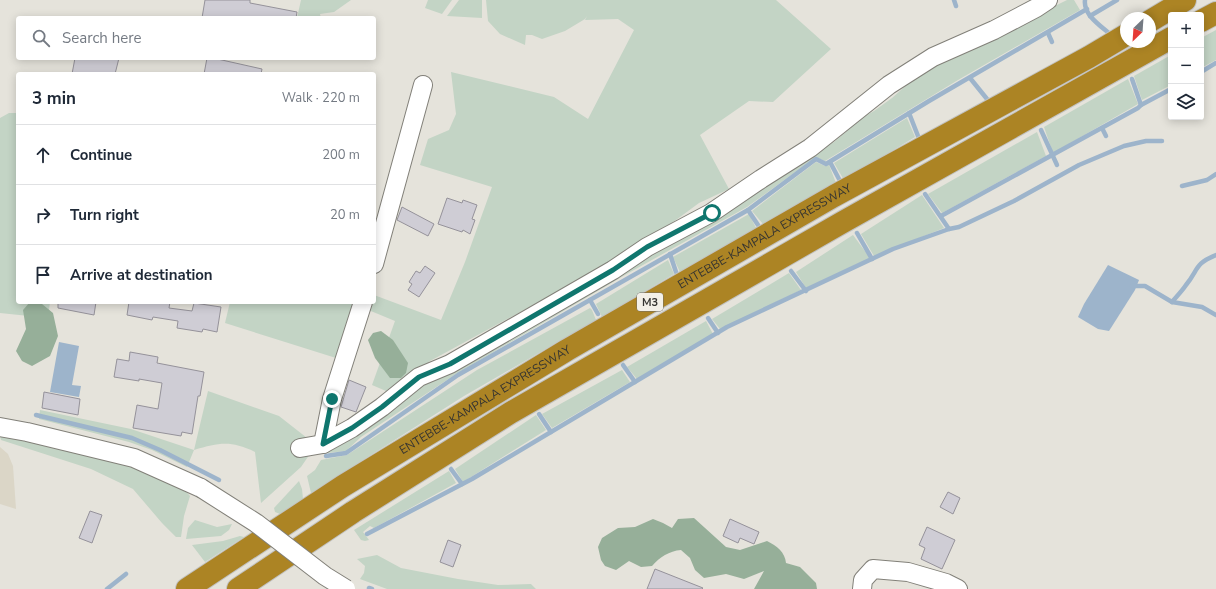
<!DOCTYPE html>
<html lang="en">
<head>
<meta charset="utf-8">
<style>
  body { margin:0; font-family:"Nunito Sans",sans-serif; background:#f6f6f7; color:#1f2937 }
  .controls { position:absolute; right:12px; top:12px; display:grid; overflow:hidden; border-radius:4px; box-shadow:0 2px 10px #0003 }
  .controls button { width:36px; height:36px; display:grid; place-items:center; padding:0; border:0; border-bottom:1px solid #e0e1e3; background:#fff; color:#1f2937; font:20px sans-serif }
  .compass { position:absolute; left:1120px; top:12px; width:36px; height:36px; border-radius:50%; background:#fff; box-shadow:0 2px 10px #0003; rotate:205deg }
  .stop { position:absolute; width:12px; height:12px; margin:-9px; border:3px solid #0f766e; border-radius:50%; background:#fff }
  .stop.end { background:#0f766e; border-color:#fff; box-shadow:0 1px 4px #0008 }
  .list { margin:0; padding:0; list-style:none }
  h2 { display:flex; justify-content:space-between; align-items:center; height:52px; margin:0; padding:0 16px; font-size:17px }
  h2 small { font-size:13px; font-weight:400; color:#747a83 }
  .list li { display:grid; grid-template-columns:26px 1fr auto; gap:12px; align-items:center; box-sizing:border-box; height:60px; padding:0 16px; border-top:1px solid #e0e1e3 }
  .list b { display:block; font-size:15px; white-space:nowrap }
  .list em { font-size:13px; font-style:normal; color:#747a83 }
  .icon { flex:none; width:22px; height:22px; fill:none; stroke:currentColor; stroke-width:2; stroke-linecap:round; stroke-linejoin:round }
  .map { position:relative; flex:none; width:1216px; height:589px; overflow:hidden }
  .search { position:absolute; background:#fff; box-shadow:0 2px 10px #0003; left:16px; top:16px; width:360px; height:44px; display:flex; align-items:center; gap:10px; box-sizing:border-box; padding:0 14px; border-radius:4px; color:#747a83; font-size:15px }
  .panel { position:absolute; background:#fff; box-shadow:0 2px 10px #0003; left:16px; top:72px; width:360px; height:232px; border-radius:4px }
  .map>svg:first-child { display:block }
  .built { fill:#dbd6c7 }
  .green { fill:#c3d4c5 }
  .forest { fill:#96af99 }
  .water { fill:#9db4cb }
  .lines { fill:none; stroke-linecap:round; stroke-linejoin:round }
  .stream { stroke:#9db4cb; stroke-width:4.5 }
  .building { fill:#cfcdd5; stroke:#95929a }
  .minor-casing { stroke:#828079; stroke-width:20 }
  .highway-casing { stroke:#c2c2c1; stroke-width:24 }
  .minor { stroke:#fff; stroke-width:18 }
  .highway { stroke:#ac8424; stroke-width:22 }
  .minor-bridge-casing { stroke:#828079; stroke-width:20; stroke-linecap:butt }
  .minor-bridge { stroke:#fff; stroke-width:18 }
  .route { stroke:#0f766e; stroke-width:5 }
  .labels { text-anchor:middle; stroke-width:3.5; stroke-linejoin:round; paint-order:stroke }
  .shield { fill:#f3f0e8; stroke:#6e6c68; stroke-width:1 }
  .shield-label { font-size:11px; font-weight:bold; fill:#353431 }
  .street-label { font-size:12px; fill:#353431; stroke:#f3f0e8 }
</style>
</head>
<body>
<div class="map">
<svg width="1216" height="589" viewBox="0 0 1216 589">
  <rect width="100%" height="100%" fill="#e5e3db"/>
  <path class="built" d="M0 447 8 454 13 466 16 509 0 504Z"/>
  <g class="green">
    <path d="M301 0H351L334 12 320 14 321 18H297Z"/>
    <path d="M428 0H452L442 14 425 8Z"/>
    <path d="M459 0H482V18L447 16Z"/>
    <path d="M486 0H776L831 49 773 102 749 101 700 135 729 189 699 203 638 248 430 361 393 394 372 385 395 321 366 309 368 302H374V295L441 320 465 262 492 187 420 165 428 139 449 130 456 114 451 72 554 97 588 119 634 30 618 19 585 20 587 16 585 19 565 31 542 39 532 35H526L525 45 500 34 488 21Z"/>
    <path d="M1067 0H1074L1080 10 958 80 825 161 816 157 747 207 625 275 456 374 361 437 346 451 328 453 331 446 413 388 834 142 865 116 874 111 892 98 920 73Z"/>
    <path d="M1216 30V60L1201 68V38Z"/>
    <path d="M1171 55V85L1142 100 1134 76Z"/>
    <path d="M1128 79 1138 104 1053 153 1044 127Z"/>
    <path d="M9 113H18V302H50L48 318 0 313V118Z"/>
    <path d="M907 118 915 137 844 180 834 163Z"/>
    <path d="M1037 132 1046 156 942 213 928 194Z"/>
    <path d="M816 162 825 166 829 165 836 183 763 224 752 211Z"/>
    <path d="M922 195 944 228 874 256 861 234Z"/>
    <path d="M749 214 756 228 680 272 673 257Z"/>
    <path d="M853 235 870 258 806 288 796 272Z"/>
    <path d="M668 260 674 274 602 317 596 304Z"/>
    <path d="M789 273 801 290 720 329 712 319Z"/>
    <path d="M230 302H357L336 358 225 323Z"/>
    <path d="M590 308 592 310 596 320 464 396 311 493 307 476 315 470 321 460 347 455 477 370Z"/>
    <path d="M706 321 713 334 637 379 627 367Z"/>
    <path d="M622 370 630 382 552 428 542 414Z"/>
    <path d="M208 391 279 416 316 445 301 467 261 503 255 452C230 440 219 443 194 450L187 467 152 450 129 442 39 419 40 410 131 429 194 450Z"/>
    <path d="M536 415 546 430 463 482 455 469Z"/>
    <path d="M0 436 113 457 183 488 190 496 184 516 181 537H176L162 523 133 489 91 469 1 440Z"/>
    <path d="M449 471 456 483 374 528 370 526 363 532 369 540 365 541 361 540 354 530Z"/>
    <path d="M299 481 302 489 303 499 280 514 275 512 274 508Z"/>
    <path d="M195 520 217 527 232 524 229 530 221 536 186 539 188 528Z"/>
    <path d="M240 536 244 537 205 562 192 545 223 541Z"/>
    <path d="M377 555 401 568 458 579 498 585 531 584 536 589H387L360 579 364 573 365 566 357 559Z"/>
  </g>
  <g class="forest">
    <path d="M30 302 42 304 53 313 58 336 50 356 32 366 22 361 16 351 26 329 23 310Z"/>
    <path d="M381 331 393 340 408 363 406 373 401 378H390L375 358 368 340 373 333Z"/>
    <path d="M694 518 726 547 740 550 767 541C777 546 785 552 786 563L800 567 816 583 817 589H754L764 571 744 579 726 574 704 578 695 570 690 558 681 550C669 551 660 557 652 566L641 567 629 561 616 570 605 566 601 560 598 547 602 538 618 528 635 527 653 519 663 523 672 528 678 519Z"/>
  </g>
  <g class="water">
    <path d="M1108 265 1139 280 1135 290 1109 331 1098 329 1078 317 1084 304Z"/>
    <path d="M59 342 79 346 72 385 81 386 79 397 50 392Z"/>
  </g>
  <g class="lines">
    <g class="stream">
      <path d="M954 0 956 6"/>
      <path d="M1085 0C1083 15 1101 26 1111 35"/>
      <path d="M1090 16 1117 0"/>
      <path d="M1048 33 1052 42"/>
      <path d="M1201 72 1216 63"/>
      <path d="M970 78 987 99"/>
      <path d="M1132 79 1141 105"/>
      <path d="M909 113 918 136"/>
      <path d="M1102 128 1106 136"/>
      <path d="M1041 130 1057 165"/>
      <path d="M830 162 839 179"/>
      <path d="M1182 186 1207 180 1216 174"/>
      <path d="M925 194 949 229"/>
      <path d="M748 210 758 225"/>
      <path d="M941 216 1138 108 1141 105 1171 89"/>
      <path d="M857 233 872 259"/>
      <path d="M670 254 676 272"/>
      <path d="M791 271 806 291"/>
      <path d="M1132 286H1145L1172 302 1202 307 1216 315"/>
      <path d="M590 300 598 314"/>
      <path d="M1172 302C1177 296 1182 291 1186 285 1199 269 1194 264 1216 255"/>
      <path d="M708 318 718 333"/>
      <path d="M623 365 635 382"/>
      <path d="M539 414 551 432"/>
      <path d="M36 415 132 438 160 450 219 480"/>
      <path d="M326 456 346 453 458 375 748 210 816 159 826 164 929 101 1087 9"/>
      <path d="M451 469 462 484"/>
      <path d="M367 534 472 479 727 327 893 249 949 229 959 227 1014 201 1079 165 1124 146 1146 141H1162"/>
      <path d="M369 588 372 589"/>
      <path d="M107 589 126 574"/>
    </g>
  </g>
  <g class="building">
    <path d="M205 0H250V3L297 12 296 18H202Z"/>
    <path d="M75 58H119L115 74H72Z"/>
    <path d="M207 58H213L262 69 261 74H204Z"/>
    <path d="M447 198 462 203 463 200 477 205 472 219 475 220 470 234 463 230 462 232 438 224Z"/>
    <path d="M402 207 434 224 428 236 397 220Z"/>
    <path d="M425 266 435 273 419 297 408 290 412 284 409 282 416 271 420 273Z"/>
    <path d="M58 302H96L94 315 58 308Z"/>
    <path d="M129 302H170L169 308 192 311 194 303 221 307 217 332 203 329 202 332 177 328 178 321 153 317 152 320 127 315Z"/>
    <path d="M130 352 158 357 157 363 204 372 200 396H198L192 434 182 432 181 436 133 428 137 405 158 409 162 383 139 379V381L114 377 117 359 129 361Z"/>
    <path d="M349 380 366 387 356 412 341 407Z"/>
    <path d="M44 392 80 399 78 415 42 408Z"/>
    <path d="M948 492 960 498 953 514 940 507Z"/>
    <path d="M90 511 102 515 92 543 79 538Z"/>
    <path d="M730 519 759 532 754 544 740 538 738 543 723 536Z"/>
    <path d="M927 527 955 540 942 569 921 559 925 548 919 545Z"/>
    <path d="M448 540 461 545 453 567 440 562Z"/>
    <path d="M655 569 703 588 702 589H647Z"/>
  </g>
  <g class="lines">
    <defs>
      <g id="minor">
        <path d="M374 264 423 85"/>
        <path d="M0 427 27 432 134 458 201 488"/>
        <path d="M323 444 332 399 363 302"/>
        <path d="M300 448 323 444 352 428 382 407 419 377 450 364 613 270 647 247 711 213 761 179 810 148 889 85 933 57 994 30 1036 8 1048 0"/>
        <path d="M862 589 863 580 873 569 908 572 946 583 958 589"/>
      </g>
      <g id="highway">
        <path d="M1150 21 1185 0"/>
        <path d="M1201 21 1216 13"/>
        <path id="s1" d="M187 589 343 486 567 350 834 196 1089 57 1126 35"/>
        <path d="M238 589 353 512 510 413 843 222 1171 38"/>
      </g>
    </defs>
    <use href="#minor" class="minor-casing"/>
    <use href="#highway" class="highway-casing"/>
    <use href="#minor" class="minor"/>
    <use href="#highway" class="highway"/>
    <defs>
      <path id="minor-bridge" d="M201 488 256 523 325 576 346 589"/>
    </defs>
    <use href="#minor-bridge" class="minor-bridge-casing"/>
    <use href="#minor-bridge" class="minor-bridge"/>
  </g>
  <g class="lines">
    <path class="route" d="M332 399 323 444 352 428 382 407 419 377 450 364 613 270 647 247 712 213"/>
  </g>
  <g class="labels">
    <rect class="shield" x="637" y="293" width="26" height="18" rx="3"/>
    <g class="shield-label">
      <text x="650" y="306">M3</text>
    </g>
    <g class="street-label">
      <text dy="4" stroke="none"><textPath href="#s1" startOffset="677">ENTEBBE-KAMPALA EXPRESSWAY</textPath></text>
      <text dy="4" stroke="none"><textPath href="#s1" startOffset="353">ENTEBBE-KAMPALA EXPRESSWAY</textPath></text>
    </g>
  </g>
</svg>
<div class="controls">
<button>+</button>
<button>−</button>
<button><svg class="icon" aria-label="layers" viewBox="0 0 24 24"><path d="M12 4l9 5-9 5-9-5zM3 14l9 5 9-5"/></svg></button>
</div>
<svg class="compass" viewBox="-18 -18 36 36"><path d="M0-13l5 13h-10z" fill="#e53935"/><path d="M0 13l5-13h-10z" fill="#747a83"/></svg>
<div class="stop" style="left:712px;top:213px"></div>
<div class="stop end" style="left:332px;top:399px"></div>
<div class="search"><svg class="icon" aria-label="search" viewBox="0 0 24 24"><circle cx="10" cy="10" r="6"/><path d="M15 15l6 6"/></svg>Search here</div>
<section class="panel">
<h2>3 min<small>Walk · 220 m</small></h2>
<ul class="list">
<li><svg class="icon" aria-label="ahead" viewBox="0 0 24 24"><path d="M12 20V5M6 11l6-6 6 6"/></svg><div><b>Continue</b></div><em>200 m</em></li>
<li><svg class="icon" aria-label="right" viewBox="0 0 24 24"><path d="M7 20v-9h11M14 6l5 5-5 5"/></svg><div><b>Turn right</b></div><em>20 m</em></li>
<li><svg class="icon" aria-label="arrive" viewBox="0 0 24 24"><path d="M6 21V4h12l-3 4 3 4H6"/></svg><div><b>Arrive at destination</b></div></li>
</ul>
</section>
</div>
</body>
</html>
